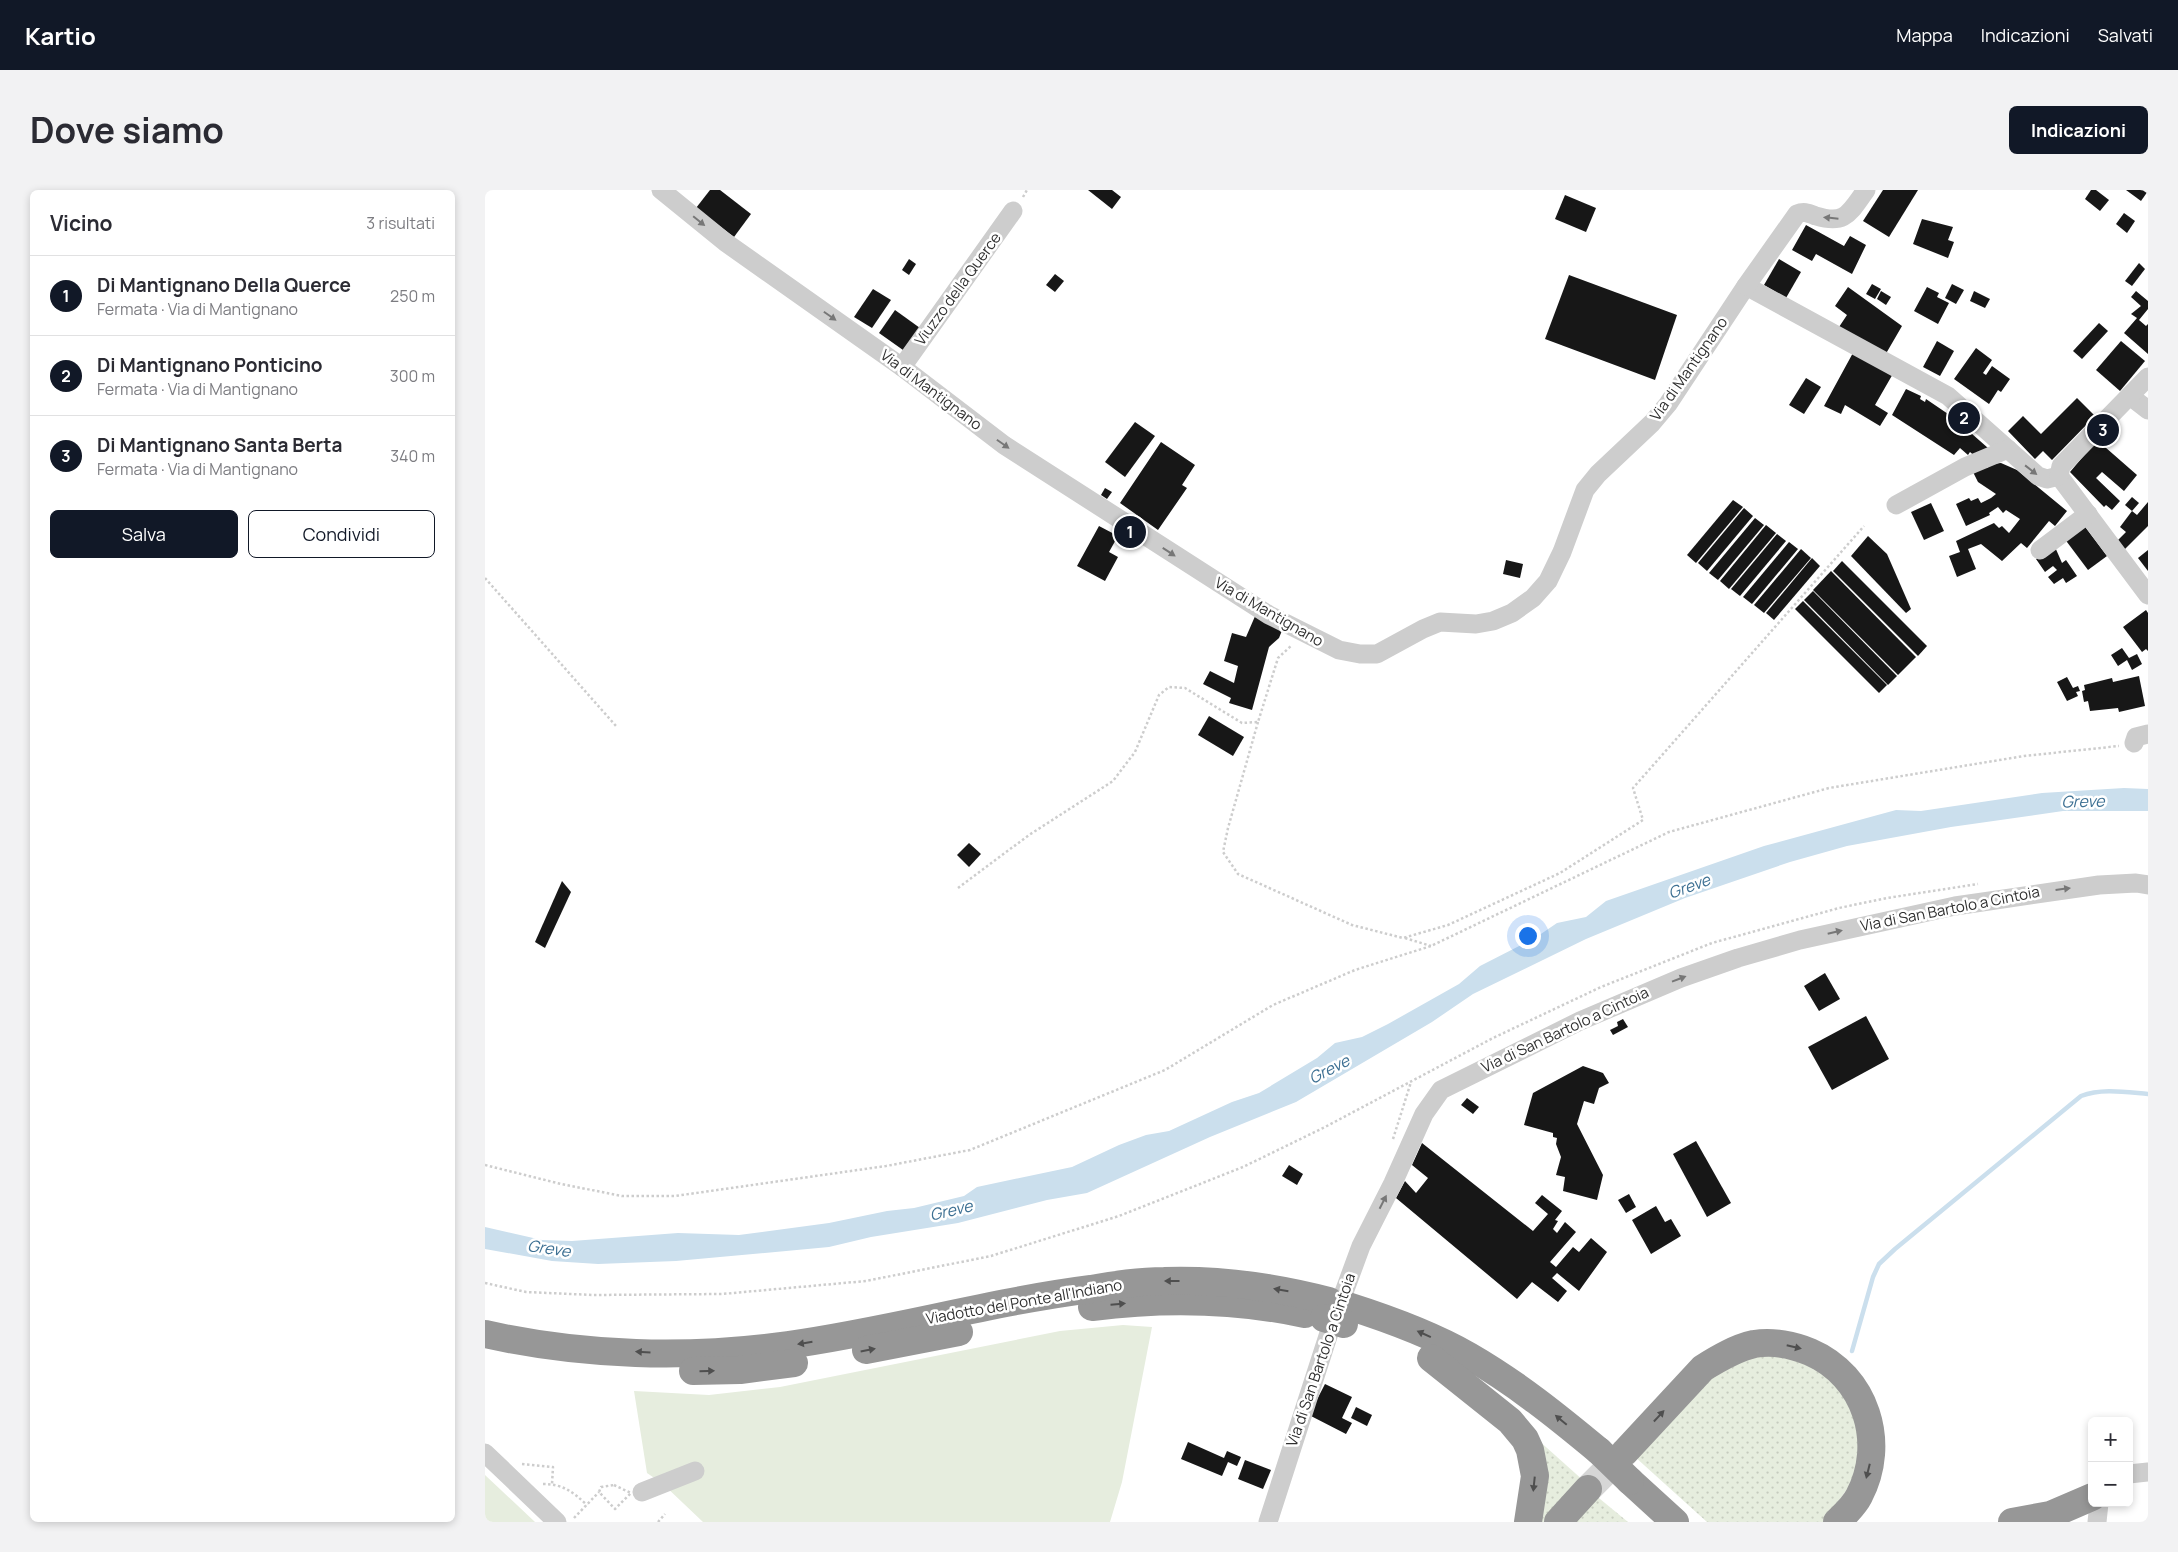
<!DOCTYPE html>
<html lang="it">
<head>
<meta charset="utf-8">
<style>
  body { margin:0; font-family:Manrope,sans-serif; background:#f2f2f3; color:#2b2b33 }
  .controls { position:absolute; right:15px; bottom:15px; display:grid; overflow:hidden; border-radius:8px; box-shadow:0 2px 8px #0003 }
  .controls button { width:45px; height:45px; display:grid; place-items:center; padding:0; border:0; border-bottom:1px solid #e1e1e2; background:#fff; color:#2b2b33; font:25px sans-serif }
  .you { position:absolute; left:1042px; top:745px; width:18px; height:18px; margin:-12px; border:4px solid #fff; border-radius:50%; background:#1a73e8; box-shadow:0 0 0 8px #1a73e833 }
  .badge { display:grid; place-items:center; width:32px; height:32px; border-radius:50%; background:#111827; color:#fff; font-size:16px; font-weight:700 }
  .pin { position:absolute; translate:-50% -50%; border:2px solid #fff; box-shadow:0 1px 5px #0006 }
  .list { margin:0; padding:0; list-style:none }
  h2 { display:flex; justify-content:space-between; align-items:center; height:65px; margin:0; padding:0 20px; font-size:21px }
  h2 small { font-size:16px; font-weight:400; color:#7c7c81 }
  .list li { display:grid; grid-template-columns:32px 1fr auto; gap:15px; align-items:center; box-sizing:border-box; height:80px; padding:0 20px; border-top:1px solid #e1e1e2 }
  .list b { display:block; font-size:19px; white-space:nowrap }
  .list p { margin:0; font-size:16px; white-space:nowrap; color:#7c7c81 }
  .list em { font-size:16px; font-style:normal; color:#7c7c81 }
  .actions { display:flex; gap:10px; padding:15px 20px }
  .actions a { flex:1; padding:11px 0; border:1px solid #111827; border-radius:8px; text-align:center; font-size:18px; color:#111827 }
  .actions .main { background:#111827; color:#fff }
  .map { position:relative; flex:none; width:1663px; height:1332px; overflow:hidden; border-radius:8px }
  header { display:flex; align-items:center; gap:30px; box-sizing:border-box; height:70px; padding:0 25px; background:#111827; color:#fff }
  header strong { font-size:24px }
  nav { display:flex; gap:28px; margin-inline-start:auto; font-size:18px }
  .intro { display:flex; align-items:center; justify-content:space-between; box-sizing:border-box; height:120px; padding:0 30px }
  h1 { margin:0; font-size:35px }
  .button { padding:12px 22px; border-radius:8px; background:#111827; color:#fff; font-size:18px; font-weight:700 }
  main { display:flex; gap:30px; padding:0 30px }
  aside { flex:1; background:#fff; border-radius:8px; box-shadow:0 2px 8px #0003 }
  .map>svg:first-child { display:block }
  .grass { fill:url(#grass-dots) }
  .pitch { fill:#e6edde }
  .water { fill:#cbdfed }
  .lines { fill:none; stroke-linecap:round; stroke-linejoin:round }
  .stream { stroke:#cbdfed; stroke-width:4.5 }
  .building { fill:#171717 }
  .highway-tunnel { stroke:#d6d6d6; stroke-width:28; stroke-dasharray:28 14; stroke-linecap:butt }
  .path { stroke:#cdcdcd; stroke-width:2.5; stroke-dasharray:2.5 2.5; stroke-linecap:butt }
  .minor { stroke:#cdcdcd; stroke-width:19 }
  .highway { stroke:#979797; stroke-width:28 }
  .highway-bridge { stroke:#979797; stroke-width:28 }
  .oneway { fill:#777 }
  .oneway2 { fill:#4f4f4f }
  .labels { text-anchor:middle; stroke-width:5; stroke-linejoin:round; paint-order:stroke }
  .street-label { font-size:15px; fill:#303030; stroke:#fff }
  .water-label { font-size:16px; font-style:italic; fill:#3d7093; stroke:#fff }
</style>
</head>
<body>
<header>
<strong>Kartio</strong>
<nav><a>Mappa</a><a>Indicazioni</a><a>Salvati</a></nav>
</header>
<div class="intro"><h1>Dove siamo</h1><a class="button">Indicazioni</a></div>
<main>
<aside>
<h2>Vicino<small>3 risultati</small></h2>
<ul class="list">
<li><span class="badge">1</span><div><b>Di Mantignano Della Querce</b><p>Fermata · Via di Mantignano</p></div><em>250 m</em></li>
<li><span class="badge">2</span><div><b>Di Mantignano Ponticino</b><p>Fermata · Via di Mantignano</p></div><em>300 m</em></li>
<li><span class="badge">3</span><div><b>Di Mantignano Santa Berta</b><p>Fermata · Via di Mantignano</p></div><em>340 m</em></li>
</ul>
<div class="actions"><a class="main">Salva</a><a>Condividi</a></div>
</aside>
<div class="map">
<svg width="1663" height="1332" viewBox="0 0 1663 1332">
  <defs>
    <pattern id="grass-dots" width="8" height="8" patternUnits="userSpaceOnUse" patternTransform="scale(1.25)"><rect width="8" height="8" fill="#e6edde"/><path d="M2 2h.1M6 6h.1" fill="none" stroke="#c6ccbf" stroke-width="1.8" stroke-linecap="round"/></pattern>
  </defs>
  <rect width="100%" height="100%" fill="#fff"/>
  <g class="grass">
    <path d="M1269 1162 1339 1176 1372 1217 1374 1283 1338 1332H1222L1149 1266 1223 1184Z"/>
    <path d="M1052 1249 1100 1292 1063 1332H1051Z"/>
    <path d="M1109 1304 1143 1332H1081Z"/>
  </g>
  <g class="pitch">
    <path d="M638 1135 667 1137 637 1292 625 1332H218L178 1294 162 1283 149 1201 224 1205 295 1197 575 1141Z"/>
    <path d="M0 1285 50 1332H0Z"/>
  </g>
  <path class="water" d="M1639 598 1663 599V621H1578L1466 637 1362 656 1305 672 1200 708 1101 749 988 804 947 832 811 912 725 947 602 1003 562 1010 473 1033 386 1047 344 1057 191 1071 113 1074 67 1071 0 1059V1037L57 1050 87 1051 193 1043 254 1045 344 1033 402 1021 429 1018 479 1006 492 997 587 977 634 955 661 945 684 941 747 912 774 903 832 868 850 853 877 847 903 834 974 794 995 776 1050 748 1072 733 1101 727 1121 711 1279 656 1411 620 1436 621 1557 603Z"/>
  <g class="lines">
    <path class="stream" d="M1367 1161 1388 1087 1394 1074 1410 1059 1596 906C1617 898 1640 902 1663 904"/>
  </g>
  <g class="building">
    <path d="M225 0H235L266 24 249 47 211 18Z"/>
    <path d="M603 0H627L636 7 627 19Z"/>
    <path d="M1398 0H1433L1404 47 1378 31Z"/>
    <path d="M1606 0H1611L1624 10 1615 21 1600 9Z"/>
    <path d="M1641 0H1663V1L1656 11Z"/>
    <path d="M1080 5 1111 18 1101 42 1070 29Z"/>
    <path d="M1639 23 1650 31 1642 43 1631 34Z"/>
    <path d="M1437 29 1468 37 1463 50 1469 52 1463 68 1428 54Z"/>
    <path d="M1321 35 1359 56 1365 46 1381 55 1367 84 1331 64 1327 71 1307 60Z"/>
    <path d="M424 69 431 74 424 85 417 80Z"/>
    <path d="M1294 69 1316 82 1301 108 1279 95Z"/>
    <path d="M1654 73 1660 79 1647 96 1640 91Z"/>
    <path d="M570 84 579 91 570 102 561 95Z"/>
    <path d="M1084 85 1192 125 1170 190 1060 149Z"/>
    <path d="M1387 94 1396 99 1390 109 1381 104Z"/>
    <path d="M1467 94 1479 100 1471 114 1460 108Z"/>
    <path d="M1363 97 1417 136 1399 167 1352 140 1362 125 1350 116Z"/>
    <path d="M1442 97 1454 103 1452 107 1464 113 1453 134 1429 121Z"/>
    <path d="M388 99 406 110 387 138 369 127Z"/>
    <path d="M1396 101 1406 107 1401 115 1392 109Z"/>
    <path d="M1489 101 1505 109 1500 118 1485 111Z"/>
    <path d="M1651 101 1663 111V119L1654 130 1661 136 1663 134V164L1639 143 1652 128 1646 124 1656 116 1646 107Z"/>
    <path d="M410 120 435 138 418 160 394 143Z"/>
    <path d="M1614 133 1623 141 1597 169 1588 161Z"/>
    <path d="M1452 151 1469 161 1455 186 1438 177Z"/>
    <path d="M1636 151 1660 171 1635 201 1611 180Z"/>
    <path d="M1491 158 1507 170 1498 183 1501 185 1507 176 1525 189 1516 202 1513 200 1504 214 1469 189Z"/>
    <path d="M1369 161 1409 182 1390 215 1403 223 1395 236 1360 215 1356 224 1339 216Z"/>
    <path d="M1321 188 1336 197 1319 224 1304 215Z"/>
    <path d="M1421 199 1436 206 1435 209 1440 212 1441 209 1466 226 1464 228 1468 231 1470 229 1503 258 1493 269 1485 262 1483 265 1475 258 1469 265 1407 225Z"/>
    <path d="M1592 208 1610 226 1567 270 1558 261 1550 269 1523 241 1538 226 1556 244Z"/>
    <path d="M650 232 670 246 640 287 620 272Z"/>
    <path d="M1612 250 1652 285 1639 301 1617 282 1611 288 1635 311 1627 320 1621 315 1619 317 1585 282Z"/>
    <path d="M676 252 710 275 697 295 702 298 673 340 635 313Z"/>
    <path d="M1516 273 1532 280 1582 321 1570 336 1564 331 1542 358 1536 353 1517 371 1496 354 1483 359 1491 379 1472 387 1464 366 1475 362 1471 351 1509 333 1514 338 1517 336 1524 343 1535 329 1521 320 1518 323 1513 317 1504 323 1505 325 1481 336 1471 314 1484 308 1486 311 1493 308 1496 313 1506 308 1511 304 1493 292 1487 280 1499 274 1502 278 1506 274Z"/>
    <path d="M620 298 627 302 622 309 616 305Z"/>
    <path d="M1647 307 1654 313 1647 321 1640 315Z"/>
    <path d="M1248 310 1258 317 1211 373 1202 365Z"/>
    <path d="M1663 312V336L1639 360 1631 352 1641 342 1635 337 1647 321 1652 325Z"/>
    <path d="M1446 313 1459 341 1439 350 1426 322Z"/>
    <path d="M1259 318 1268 326 1222 381 1213 373Z"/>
    <path d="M1270 328 1279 335 1233 390 1224 383Z"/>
    <path d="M1598 334 1622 366 1603 380 1579 348Z"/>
    <path d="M1281 335 1291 343 1244 399 1235 391Z"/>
    <path d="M614 336 633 346 624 362 633 367 620 391 592 376Z"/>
    <path d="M1292 344 1301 351 1255 406 1246 399Z"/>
    <path d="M1383 346 1402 364 1426 419 1421 423 1366 366Z"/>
    <path d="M1304 352 1313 359 1267 414 1258 407Z"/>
    <path d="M1570 357 1577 373 1581 370 1592 386 1581 393 1578 388 1569 394 1563 387 1572 380 1568 376 1560 382 1551 369Z"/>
    <path d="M1316 359 1326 368 1279 423 1269 415Z"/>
    <path d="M1663 360V381L1653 368Z"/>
    <path d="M1327 368 1335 376 1289 430 1281 423Z"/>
    <path d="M1021 370 1038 374 1035 388 1018 384Z"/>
    <path d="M1357 371 1442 456 1433 466 1348 381Z"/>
    <path d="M1346 381 1431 467 1413 485 1328 400Z"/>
    <path d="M1328 401 1412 486 1403 495 1319 410Z"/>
    <path d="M1318 411 1402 495 1394 503 1310 419Z"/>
    <path d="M1661 420 1663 423V461L1661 459 1657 462 1638 437Z"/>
    <path d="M771 424 798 438 794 448 784 457 767 520 744 513 746 508 718 494 725 481 749 493 753 476 739 471 747 443 761 447Z"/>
    <path d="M1637 458 1644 468 1652 464 1657 474 1647 480 1642 470 1633 476 1626 465Z"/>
    <path d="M1654 486 1660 516 1634 522 1633 518 1605 521 1603 511 1599 512 1597 501 1600 500 1599 495 1627 488 1628 492Z"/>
    <path d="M1582 487 1588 498 1593 496 1595 501 1591 502 1593 506 1582 511 1572 492Z"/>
    <path d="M724 526 759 547 748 566 713 545Z"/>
    <path d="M484 653 496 664 484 677 472 665Z"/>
    <path d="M77 691 86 702 60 758 50 752Z"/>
    <path d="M1340 783 1355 809 1334 821 1319 796Z"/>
    <path d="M1381 826 1404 869 1347 900 1323 857Z"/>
    <path d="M1138 829 1143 837 1128 845 1125 840 1133 836 1132 832Z"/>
    <path d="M1098 876 1118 883 1124 893 1114 898 1109 914 1099 911 1092 934 1118 985 1112 1010 1078 1001 1080 987 1071 985 1076 967 1071 954 1072 948 1068 947V943L1039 935 1048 903Z"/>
    <path d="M982 908 994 917 988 924 976 915Z"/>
    <path d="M1211 951 1246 1013 1222 1027 1188 964Z"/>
    <path d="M937 953 1048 1041 1063 1024 1050 1013 1057 1005 1077 1021 1070 1030 1073 1031 1068 1039 1072 1043 1080 1032 1091 1042 1065 1072 1071 1077 1088 1057 1094 1062 1106 1048 1122 1062 1094 1101 1072 1083 1067 1088 1082 1101 1073 1112 1047 1092 1032 1109 911 1008 920 991 931 1003 943 988 927 975Z"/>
    <path d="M804 975 818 984 812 995 797 986Z"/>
    <path d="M1144 1004 1151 1017 1141 1023 1133 1010Z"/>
    <path d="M1171 1016 1180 1032 1186 1029 1196 1046 1166 1064 1147 1030Z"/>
    <path d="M840 1194 867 1207 857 1228 867 1233 861 1244 824 1225Z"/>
    <path d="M871 1217 887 1225 882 1236 866 1228Z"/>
    <path d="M703 1252 739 1268 742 1261 756 1267 752 1276 743 1272 737 1286 696 1269Z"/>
    <path d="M760 1270 786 1280 778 1299 753 1289Z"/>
  </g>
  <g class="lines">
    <path class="highway-tunnel" d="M1103 1299 1140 1262"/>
    <g class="path">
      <path d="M538 7 542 0"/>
      <path d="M0 388 131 536"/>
      <path d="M773 532 743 638 738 662 753 684 867 735 918 748 963 735 1075 683 1158 630 1148 598 1379 336"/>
      <path d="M473 698 544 645 628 591 650 562 674 505 684 497 700 498 757 533 773 532 793 468 807 455"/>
      <path d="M920 748 946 756"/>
      <path d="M908 949 926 892"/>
      <path d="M0 975 76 994 137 1006H190L401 976 485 960 680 880 788 815 870 780 946 756 1184 642 1344 598 1539 566 1634 556"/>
      <path d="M0 1093 41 1102 108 1105 237 1104 381 1091 506 1066 634 1026 758 977 840 937 1008 848 1116 797 1227 753 1354 718 1402 708 1493 694"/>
      <path d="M37 1274 68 1277 67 1294"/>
      <path d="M58 1294C78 1294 88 1302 102 1315"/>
      <path d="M129 1295 146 1303 130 1319 114 1302 116 1297Z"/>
      <path d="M89 1328 114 1302"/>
      <path d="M173 1332 180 1324"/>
    </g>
    <g class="minor">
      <path d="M176 0 240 52 417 177 519 255 784 425 854 460 875 464H892L938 439 955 432 991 434 1008 431 1027 423 1048 408 1063 391 1077 362 1100 300 1113 284 1167 233 1183 214 1261 96 1463 206 1553 286 1562 289 1574 286"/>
      <path d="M1261 96 1312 24C1319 21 1323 23 1331 26 1361 35 1364 23 1381 0"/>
      <path d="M417 177 528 21"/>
      <path d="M1645 206 1663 220"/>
      <path d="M1574 286 1663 405"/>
      <path d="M1574 286 1576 276 1663 187"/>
      <path d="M1411 315 1480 277 1523 259"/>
      <path d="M1555 360 1603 324"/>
      <path d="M1649 553 1651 547 1663 544"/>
      <path d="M0 1263 72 1332"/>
      <path d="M1644 1284 1663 1282"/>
      <path d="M157 1302 210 1281"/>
      <path d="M783 1332 844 1143 876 1056 908 993 939 924 956 900 1095 831 1196 788 1253 768 1315 750 1470 716 1614 695 1651 693 1663 695"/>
      <path d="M1612 1332 1614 1313"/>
    </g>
    <g class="highway">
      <path d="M863 1116C904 1129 946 1144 984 1166 1031 1193 1073 1227 1114 1261"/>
      <path d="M607 1117C678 1108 750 1109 820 1124"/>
      <path d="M0 1144C98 1166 203 1169 303 1155 405 1141 504 1112 606 1099 630 1095 654 1091 679 1091 735 1089 790 1097 844 1111"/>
      <path d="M381 1160 474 1142"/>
      <path d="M946 1168 1025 1231 1040 1249 1045 1260 1050 1286 1043 1332"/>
      <path d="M208 1181 255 1180 309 1173"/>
      <path d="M1140 1262 1218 1178C1234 1168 1251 1158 1269 1154 1288 1151 1309 1155 1325 1162 1381 1186 1402 1253 1374 1306 1369 1316 1360 1324 1352 1332"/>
      <path d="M1145 1291 1190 1332"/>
      <path d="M1073 1332 1103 1299"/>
      <path d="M1527 1332 1565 1325 1607 1307"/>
    </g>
    <g class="highway-bridge">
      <path d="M839 1128 859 1134"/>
      <path d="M1114 1261 1145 1291"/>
    </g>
  </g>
  <defs><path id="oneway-solid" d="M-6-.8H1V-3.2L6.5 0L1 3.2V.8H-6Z" transform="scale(1.25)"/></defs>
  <g class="oneway">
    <use href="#oneway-solid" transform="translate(1346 28) rotate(-174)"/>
    <use href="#oneway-solid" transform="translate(214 31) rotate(39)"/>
    <use href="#oneway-solid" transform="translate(345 126) rotate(35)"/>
    <use href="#oneway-solid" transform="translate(518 254) rotate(35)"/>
    <use href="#oneway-solid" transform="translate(1546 280) rotate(38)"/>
    <use href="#oneway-solid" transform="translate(684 362) rotate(33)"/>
    <use href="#oneway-solid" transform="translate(1578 699) rotate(-7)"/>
    <use href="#oneway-solid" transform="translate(1350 742) rotate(-13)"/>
    <use href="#oneway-solid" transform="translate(1194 789) rotate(-21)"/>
    <use href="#oneway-solid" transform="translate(898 1012) rotate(-63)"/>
  </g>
  <g class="oneway2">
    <use href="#oneway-solid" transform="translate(687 1091) rotate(180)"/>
    <use href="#oneway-solid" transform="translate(796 1100) rotate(-170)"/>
    <use href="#oneway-solid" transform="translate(633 1114) rotate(-5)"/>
    <use href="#oneway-solid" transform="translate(939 1144) rotate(-156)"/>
    <use href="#oneway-solid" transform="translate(320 1153) rotate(171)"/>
    <use href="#oneway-solid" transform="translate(1309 1157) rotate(13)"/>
    <use href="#oneway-solid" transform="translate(383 1160) rotate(-11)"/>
    <use href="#oneway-solid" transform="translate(158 1162) rotate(-177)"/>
    <use href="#oneway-solid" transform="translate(222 1181) rotate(-1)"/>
    <use href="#oneway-solid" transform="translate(1174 1226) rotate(-47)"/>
    <use href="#oneway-solid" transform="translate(1076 1230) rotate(-140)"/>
    <use href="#oneway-solid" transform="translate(1383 1281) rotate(104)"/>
    <use href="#oneway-solid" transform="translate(1049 1294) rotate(96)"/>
  </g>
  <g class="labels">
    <g class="street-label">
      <text transform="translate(473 99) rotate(-54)" y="5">Viuzzo della Querce</text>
      <text transform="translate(1204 179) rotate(-55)" y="5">Via di Mantignano</text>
      <text transform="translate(446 200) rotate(37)" y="5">Via di Mantignano</text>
      <text transform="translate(784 422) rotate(30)" y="5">Via di Mantignano</text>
      <text transform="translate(1465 719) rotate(-11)" y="5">Via di San Bartolo a Cintoia</text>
      <text transform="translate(1080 840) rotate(-25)" y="5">Via di San Bartolo a Cintoia</text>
      <text transform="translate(539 1112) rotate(-10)" y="5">Viadotto del Ponte all'Indiano</text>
      <text transform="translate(836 1170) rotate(-71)" y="5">Via di San Bartolo a Cintoia</text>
    </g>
    <g class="water-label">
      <text transform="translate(1598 611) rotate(-1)" y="6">Greve</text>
      <text transform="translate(1204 696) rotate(-20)" y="6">Greve</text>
      <text transform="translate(844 879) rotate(-27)" y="6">Greve</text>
      <text transform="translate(466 1020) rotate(-13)" y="6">Greve</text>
      <text transform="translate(64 1058) rotate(8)" y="6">Greve</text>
    </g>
  </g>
</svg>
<div class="controls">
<button>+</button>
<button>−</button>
</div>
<div class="you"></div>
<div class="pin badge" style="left:645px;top:342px">1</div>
<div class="pin badge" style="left:1479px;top:228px">2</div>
<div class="pin badge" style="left:1618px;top:240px">3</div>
</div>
</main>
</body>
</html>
